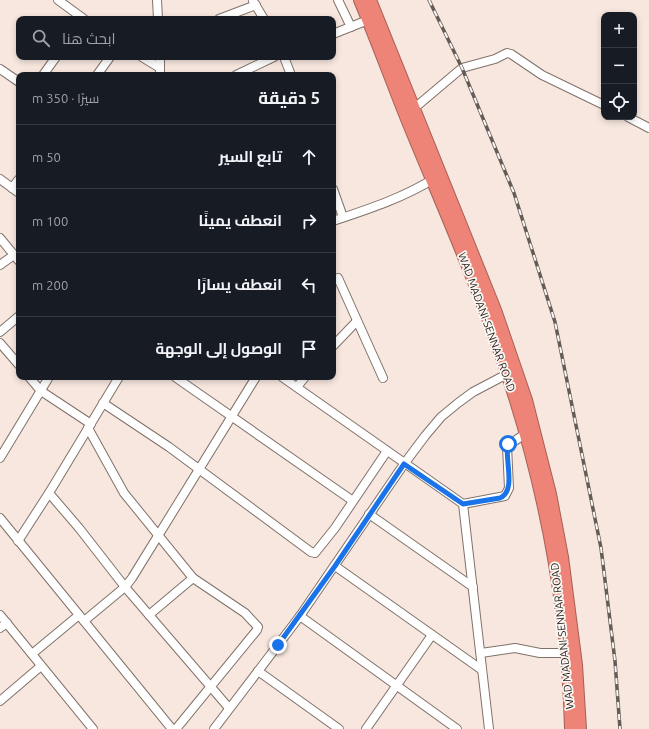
<!DOCTYPE html>
<html lang="ar">
<head>
<meta charset="utf-8">
<style>
  body { margin:0; font-family:Ubuntu,Cairo,sans-serif; background:#242831; color:#f1f3f6; direction:rtl }
  .controls { position:absolute; right:12px; top:12px; display:grid; overflow:hidden; border-radius:8px; box-shadow:0 2px 6px #0003 }
  .controls button { width:36px; height:36px; display:grid; place-items:center; padding:0; border:0; border-bottom:1px solid #363941; background:#171b24; color:#f1f3f6; font:20px sans-serif }
  .stop { position:absolute; width:12px; height:12px; margin:-9px; border:3px solid #1a73e8; border-radius:50%; background:#fff }
  .stop.end { background:#1a73e8; border-color:#fff; box-shadow:0 1px 4px #0008 }
  .list { margin:0; padding:0; list-style:none }
  h2 { display:flex; justify-content:space-between; align-items:center; height:52px; margin:0; padding:0 16px; font-size:17px }
  h2 small { font-size:13px; font-weight:400; color:#9ea1a6 }
  .list li { display:grid; grid-template-columns:26px 1fr auto; gap:12px; align-items:center; box-sizing:border-box; height:64px; padding:0 16px; border-top:1px solid #363941 }
  .list b { display:block; font-size:15px; white-space:nowrap }
  .list em { font-size:13px; font-style:normal; color:#9ea1a6 }
  .icon { flex:none; width:22px; height:22px; fill:none; stroke:currentColor; stroke-width:2; stroke-linecap:round; stroke-linejoin:round }
  .map { position:relative; flex:none; width:649px; height:729px; overflow:hidden; direction:ltr }
  .search { position:absolute; background:#171b24; box-shadow:0 2px 6px #0003; left:16px; top:16px; width:320px; height:44px; display:flex; align-items:center; gap:10px; box-sizing:border-box; padding:0 14px; border-radius:8px; color:#9ea1a6; font-size:15px }
  .panel { position:absolute; background:#171b24; box-shadow:0 2px 6px #0003; left:16px; top:72px; width:320px; height:308px; border-radius:8px; direction:rtl }
  .map>svg:first-child { display:block }
  .lines { fill:none; stroke-linecap:round; stroke-linejoin:round }
  .minor-casing { stroke:#80726a; stroke-width:10 }
  .highway-casing { stroke:#a76057; stroke-width:14 }
  .minor { stroke:#fff; stroke-width:8 }
  .highway { stroke:#ee8377; stroke-width:12 }
  .rail-casing { stroke:#645c57; stroke-width:3.5 }
  .rail { stroke:#fdf7f3; stroke-width:2; stroke-dasharray:6; stroke-linecap:butt }
  .route { stroke:#1a73e8; stroke-width:5 }
  .labels { text-anchor:middle; stroke-width:3.5; stroke-linejoin:round; paint-order:stroke }
  .street-label { font-size:11px; fill:#231e1b; stroke:#fdf7f3 }
</style>
</head>
<body>
<div class="map">
<svg width="649" height="729" viewBox="0 0 649 729">
  <rect width="100%" height="100%" fill="#f7e7df"/>
  <g class="lines">
    <defs>
      <g id="minor">
        <path d="M58 0 84 19"/>
        <path d="M157 0 158 19"/>
        <path d="M338 0 351 27"/>
        <path d="M253 1 264 19"/>
        <path d="M219 19 256 5"/>
        <path d="M333 34 368 20"/>
        <path d="M142 57 160 68"/>
        <path d="M160 57V75"/>
        <path d="M284 57 291 75"/>
        <path d="M0 69 19 82"/>
        <path d="M43 75 56 57"/>
        <path d="M97 75 110 57"/>
        <path d="M236 75 274 57"/>
        <path d="M411 111 462 68 495 59 507 53 511 54 542 75 604 105"/>
        <path d="M628 117 649 128"/>
        <path d="M0 179 19 193"/>
        <path d="M12 188 19 179"/>
        <path d="M333 189 343 217"/>
        <path d="M333 221C369 209 403 198 435 178"/>
        <path d="M0 238 19 261"/>
        <path d="M0 265 14 255"/>
        <path d="M338 278 383 378"/>
        <path d="M0 332 19 316"/>
        <path d="M0 343 19 365"/>
        <path d="M333 346 357 321"/>
        <path d="M29 377 41 391 91 424"/>
        <path d="M175 377 353 501"/>
        <path d="M282 377 463 504 505 496 509 488 507 446 525 434"/>
        <path d="M297 387 305 377"/>
        <path d="M103 403 169 447 311 552 315 553 335 528 387 451"/>
        <path d="M88 428 124 493 193 578 245 613 258 627 257 630 176 729"/>
        <path d="M0 458 49 377"/>
        <path d="M49 493 79 528 125 587 229 708"/>
        <path d="M463 504 489 729"/>
        <path d="M369 514 473 587"/>
        <path d="M0 518 172 729"/>
        <path d="M18 541 49 493 119 377"/>
        <path d="M335 566 482 670"/>
        <path d="M0 615 93 729"/>
        <path d="M149 615 193 578"/>
        <path d="M300 616 457 729"/>
        <path d="M84 621 125 587 132 578 256 377"/>
        <path d="M0 628 7 623"/>
        <path d="M481 653 515 648 540 653H565"/>
        <path d="M32 654 79 615"/>
        <path d="M258 671 339 729"/>
        <path d="M0 701 41 666"/>
        <path d="M214 729 300 616 404 464 425 436 441 417 458 403 473 392 511 372"/>
        <path d="M366 729 432 635"/>
      </g>
      <g id="highway">
        <path d="M360 0C376 38 390 76 405 114 436 191 471 267 498 346 541 468 568 600 571 729"/>
        <path d="M370 0 495 310 526 400 550 494 562 557 576 665 580 729"/>
      </g>
    </defs>
    <use href="#minor" class="minor-casing"/>
    <use href="#highway" class="highway-casing"/>
    <use href="#minor" class="minor"/>
    <use href="#highway" class="highway"/>
    <defs>
      <path id="rail" d="M429 0 462 68 514 193 555 322 601 548 615 661 620 729"/>
    </defs>
    <use href="#rail" class="rail-casing"/>
    <use href="#rail" class="rail"/>
  </g>
  <g class="lines">
    <path class="route" d="M278 645 335 566 404 464 463 504 500 498C517 491 504 458 508 444"/>
  </g>
  <g class="labels">
    <g class="street-label">
      <text transform="translate(487 322) rotate(70)" y="4">WAD MADANI-SENNAR ROAD</text>
      <text transform="translate(562 636) rotate(-96)" y="4">WAD MADANI-SENNAR ROAD</text>
    </g>
  </g>
</svg>
<div class="controls">
<button>+</button>
<button>−</button>
<button><svg class="icon" aria-label="locate" viewBox="0 0 24 24"><circle cx="12" cy="12" r="6"/><path d="M12 2v4M12 18v4M2 12h4M18 12h4"/></svg></button>
</div>
<div class="stop" style="left:508px;top:444px"></div>
<div class="stop end" style="left:278px;top:645px"></div>
<div class="search"><svg class="icon" aria-label="search" viewBox="0 0 24 24"><circle cx="10" cy="10" r="6"/><path d="M15 15l6 6"/></svg>ابحث هنا</div>
<section class="panel">
<h2>5 دقيقة<small>سيرًا · 350 m</small></h2>
<ul class="list">
<li><svg class="icon" aria-label="ahead" viewBox="0 0 24 24"><path d="M12 20V5M6 11l6-6 6 6"/></svg><div><b>تابع السير</b></div><em>50 m</em></li>
<li><svg class="icon" aria-label="right" viewBox="0 0 24 24"><path d="M7 20v-9h11M14 6l5 5-5 5"/></svg><div><b>انعطف يمينًا</b></div><em>100 m</em></li>
<li><svg class="icon" aria-label="left" viewBox="0 0 24 24"><path d="M17 20v-9H6M10 6l-5 5 5 5"/></svg><div><b>انعطف يسارًا</b></div><em>200 m</em></li>
<li><svg class="icon" aria-label="arrive" viewBox="0 0 24 24"><path d="M6 21V4h12l-3 4 3 4H6"/></svg><div><b>الوصول إلى الوجهة</b></div></li>
</ul>
</section>
</div>
</body>
</html>
